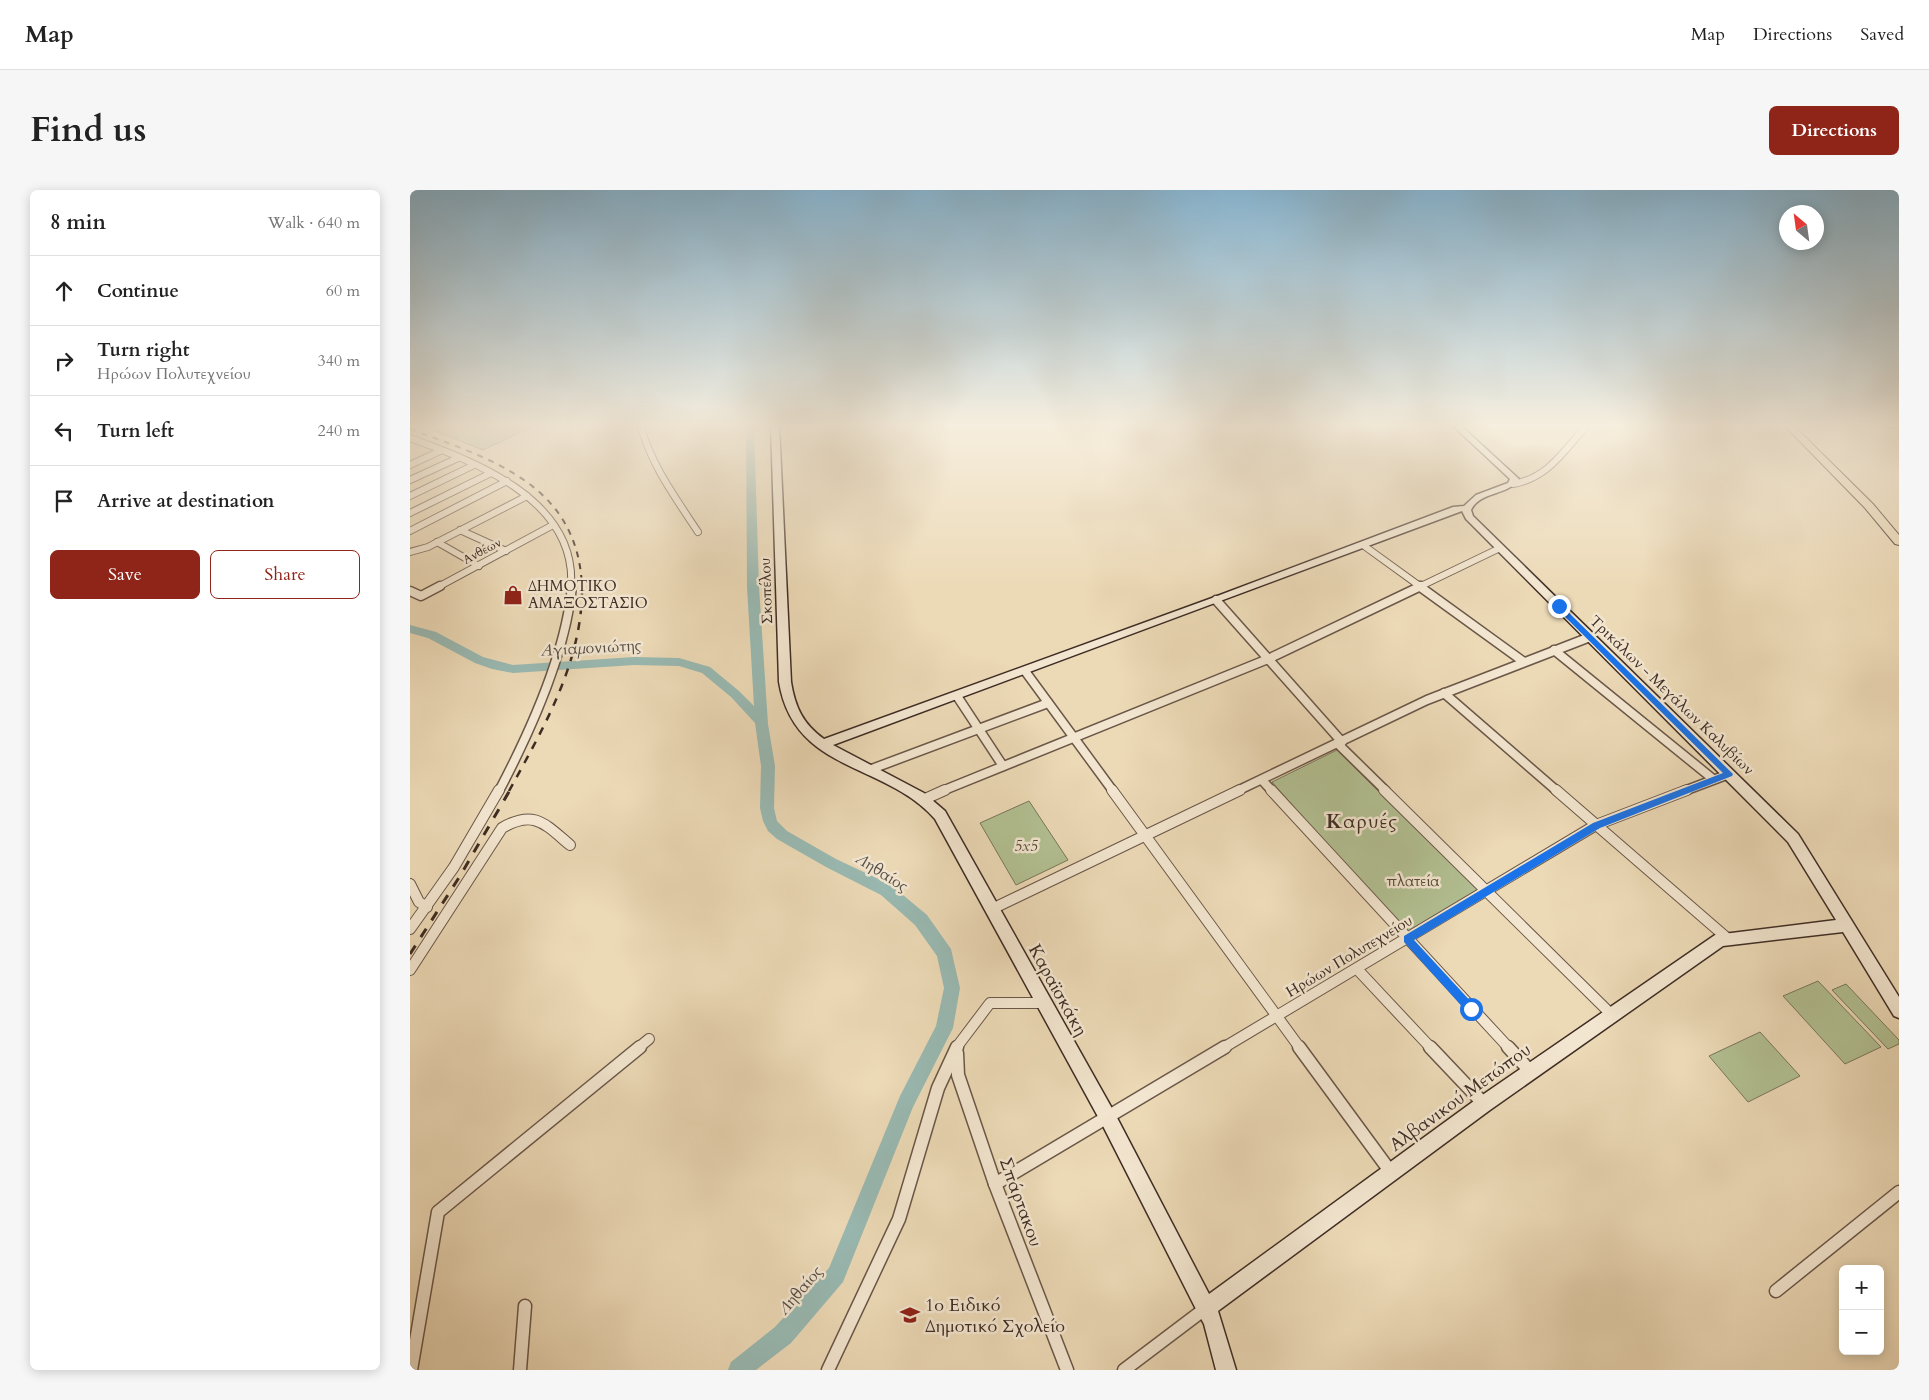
<!DOCTYPE html>
<html lang="en">
<head>
<meta charset="utf-8">
<style>
  body { margin:0; font-family:Cardo,serif; background:#f6f6f6; color:#222 }
  .controls { position:absolute; right:15px; bottom:15px; display:grid; overflow:hidden; border-radius:8px; box-shadow:0 2px 12px #0003 }
  .controls button { width:45px; height:45px; display:grid; place-items:center; padding:0; border:0; border-bottom:1px solid #e0e0e0; background:#fff; color:#222; font:25px sans-serif }
  .compass { position:absolute; left:1369px; top:15px; width:45px; height:45px; border-radius:50%; background:#fff; box-shadow:0 2px 12px #0003; rotate:331deg }
  .stop { position:absolute; width:15px; height:15px; margin:-11px; border:4px solid #1a73e8; border-radius:50%; background:#fff }
  .stop.end { background:#1a73e8; border-color:#fff; box-shadow:0 1px 5px #0008 }
  .list { margin:0; padding:0; list-style:none }
  h2 { display:flex; justify-content:space-between; align-items:center; height:65px; margin:0; padding:0 20px; font-size:21px }
  h2 small { font-size:16px; font-weight:400; color:#767676 }
  .list li { display:grid; grid-template-columns:32px 1fr auto; gap:15px; align-items:center; box-sizing:border-box; height:70px; padding:0 20px; border-top:1px solid #e0e0e0 }
  .list b { display:block; font-size:19px; white-space:nowrap }
  .list p { margin:0; font-size:16px; white-space:nowrap; color:#767676 }
  .list em { font-size:16px; font-style:normal; color:#767676 }
  .actions { display:flex; gap:10px; padding:15px 20px }
  .actions a { flex:1; padding:11px 0; border:1px solid #8f2418; border-radius:8px; text-align:center; font-size:18px; color:#8f2418 }
  .actions .main { background:#8f2418; color:#fff }
  .icon { flex:none; width:28px; height:28px; fill:none; stroke:currentColor; stroke-width:2; stroke-linecap:round; stroke-linejoin:round }
  .map { position:relative; flex:none; width:1489px; height:1180px; overflow:hidden; border-radius:8px }
  header { display:flex; align-items:center; gap:30px; box-sizing:border-box; height:70px; padding:0 25px; background:#fff; border-bottom:1px solid #e0e0e0 }
  header strong { font-size:24px }
  nav { display:flex; gap:28px; margin-inline-start:auto; font-size:18px }
  .intro { display:flex; align-items:center; justify-content:space-between; box-sizing:border-box; height:120px; padding:0 30px }
  h1 { margin:0; font-size:35px }
  .button { padding:12px 22px; border-radius:8px; background:#8f2418; color:#fff; font-size:18px; font-weight:700 }
  main { display:flex; gap:30px; padding:0 30px }
  aside { flex:1; background:#fff; border-radius:8px; box-shadow:0 2px 12px #0003 }
  .map>svg:first-child { display:block }
  .green { fill:#b2c092; stroke:#78765b }
  .lines { fill:none; stroke-linecap:round; stroke-linejoin:round }
  .river { fill:#99b9b2; fill-rule:evenodd }
  .street-far3-casing { stroke:#6a5748; stroke-width:8 }
  .street-far2-casing { stroke:#6a5748; stroke-width:11 }
  .street-far1-casing { stroke:#6a5748; stroke-width:12 }
  .street-casing { stroke:#6a5748; stroke-width:15 }
  .secondary-casing { stroke:#3e2c24; stroke-width:3 }
  .primary-casing { stroke:#3e2c24; stroke-width:2 }
  .street-far3 { stroke:#f3e6d0; stroke-width:6 }
  .street-far2 { stroke:#f3e6d0; stroke-width:8 }
  .street-far1 { stroke:#f3e6d0; stroke-width:10 }
  .street { stroke:#f3e6d0; stroke-width:12 }
  .secondary { fill:#f3e6d0; fill-rule:evenodd }
  .primary { fill:#ecd9b6; fill-rule:evenodd }
  .rail-far2 { stroke:#3e2c24; stroke-width:2; stroke-dasharray:6 6; stroke-linecap:butt }
  .rail-far1 { stroke:#3e2c24; stroke-width:2.5; stroke-dasharray:8 8; stroke-linecap:butt }
  .rail { stroke:#3e2c24; stroke-width:3; stroke-dasharray:10 10; stroke-linecap:butt }
  .route { fill:#1a73e8 }
  .labels { text-anchor:middle; stroke-width:5; stroke-linejoin:round; paint-order:stroke }
  .far-street-label { font-size:12px; fill:#3e2c24; stroke:#f3e6d0 }
  .poi-label { font-size:15px; fill:#3e2c24; stroke:#f3e6d0; text-anchor:start }
  .street-label { font-size:15px; fill:#3e2c24; stroke:#f3e6d0 }
  .park-label { font-size:15px; font-style:italic; fill:#554a3a; stroke:#f3e6d0 }
  .water-label { font-size:16px; font-style:italic; fill:#554f48; stroke:#f3e6d0 }
  .near-street-label { font-size:18px; fill:#3e2c24; stroke:#f3e6d0 }
  .near-poi-label { font-size:18px; fill:#3e2c24; stroke:#f3e6d0; text-anchor:start }
  .district-label { font-size:20px; font-weight:bold; letter-spacing:1px; fill:#3e2c24; stroke:#f3e6d0 }
</style>
</head>
<body>
<header>
<strong>Map</strong>
<nav><a>Map</a><a>Directions</a><a>Saved</a></nav>
</header>
<div class="intro"><h1>Find us</h1><a class="button">Directions</a></div>
<main>
<aside>
<h2>8 min<small>Walk · 640 m</small></h2>
<ul class="list">
<li><svg class="icon" aria-label="ahead" viewBox="0 0 24 24"><path d="M12 20V5M6 11l6-6 6 6"/></svg><div><b>Continue</b></div><em>60 m</em></li>
<li><svg class="icon" aria-label="right" viewBox="0 0 24 24"><path d="M7 20v-9h11M14 6l5 5-5 5"/></svg><div><b>Turn right</b><p>Ηρώων Πολυτεχνείου</p></div><em>340 m</em></li>
<li><svg class="icon" aria-label="left" viewBox="0 0 24 24"><path d="M17 20v-9H6M10 6l-5 5 5 5"/></svg><div><b>Turn left</b></div><em>240 m</em></li>
<li><svg class="icon" aria-label="arrive" viewBox="0 0 24 24"><path d="M6 21V4h12l-3 4 3 4H6"/></svg><div><b>Arrive at destination</b></div></li>
</ul>
<div class="actions"><a class="main">Save</a><a>Share</a></div>
</aside>
<div class="map">
<svg width="1489" height="1180" viewBox="0 0 1489 1180">
  <rect width="100%" height="100%" fill="#ecd9b6"/>
  <filter id="stains"><feTurbulence type="fractalNoise" baseFrequency=".004" numOctaves="4"/><feColorMatrix values="0 0 0 0 .2 0 0 0 0 .09 0 0 0 0 .02 0 0 0 .5 -.17"/></filter>
  <radialGradient id="worn" r=".72"><stop offset=".6" stop-color="#630" stop-opacity="0"/><stop offset="1" stop-color="#630" stop-opacity=".3"/></radialGradient>
  <g class="green">
    <path d="M38 234H128L73 260 25 241Z"/>
    <path d="M927 560 1068 700 996 743 862 592Z"/>
    <path d="M619 611 658 670 606 695 570 633Z"/>
    <path d="M1408 791 1471 857 1435 874 1373 806Z"/>
    <path d="M1436 794 1489 850V854L1478 859 1422 800Z"/>
    <path d="M1350 842 1390 886 1338 912 1299 866Z"/>
  </g>
  <g class="lines">
    <path class="river" d="M336 234H344L349 397 358 534 365 576 364 618 367 631 377 641 426 669 481 695 517 725 541 759 550 798 543 838 503 917 433 1092 381 1153 346 1180H318L321 1172 365 1137 419 1078 490 906 526 836 534 798 527 766 505 735 471 705 416 677 367 649 358 641 353 631 350 618 351 576 345 533 321 507 292 483 269 476 224 475 103 483 82 479 65 473 18 448 0 443V435L26 442 73 467 103 475 224 467 269 468 300 477 329 501 344 516 337 397Z"/>
    <defs>
      <g id="street-far3">
        <path d="M230 234C241 275 265 307 288 342"/>
        <path d="M0 248C66 272 167 310 161 397"/>
        <path d="M0 275 30 261"/>
        <path d="M0 290 48 268"/>
        <path d="M1103 294C1139 288 1155 259 1178 234"/>
        <path d="M0 306 64 275"/>
        <path d="M0 323 81 283"/>
        <path d="M50 340 96 361"/>
        <path d="M0 341 97 291"/>
        <path d="M27 352 69 376"/>
        <path d="M953 355 1011 397"/>
        <path d="M0 362 18 357 117 306"/>
        <path d="M28 397 143 335"/>
        <path d="M1009 397 1090 358"/>
      </g>
      <g id="street-far2">
        <path d="M1009 396 1114 472"/>
        <path d="M0 401 11 406 30 396"/>
        <path d="M806 410 932 552"/>
        <path d="M1144 460 1303 589"/>
        <path d="M615 481 703 601"/>
        <path d="M1034 503 1147 601"/>
        <path d="M547 506 593 576"/>
        <path d="M928 554 976 601"/>
        <path d="M459 580 638 513"/>
        <path d="M852 590 862 601"/>
        <path d="M89 601C120 542 156 463 162 396"/>
        <path d="M532 601 858 469 1011 396"/>
        <path d="M827 601 1017 510 1180 447"/>
        <path d="M1274 601 1319 584"/>
      </g>
      <g id="street-far1">
        <path d="M702 600 890 858"/>
        <path d="M861 600 1099 858"/>
        <path d="M974 600 1201 824"/>
        <path d="M1146 600 1317 748"/>
        <path d="M515 609 535 600"/>
        <path d="M0 694 9 712 17 717"/>
        <path d="M582 719 830 600"/>
        <path d="M0 739 44 677 89 600"/>
        <path d="M947 779 1021 858"/>
        <path d="M0 780 92 638C124 619 135 634 160 655"/>
        <path d="M228 858 239 849"/>
        <path d="M546 858 580 813H633"/>
        <path d="M813 858 1186 635 1277 600"/>
      </g>
      <g id="street">
        <path d="M889 857 980 981"/>
        <path d="M1020 857 1074 914"/>
        <path d="M1098 857 1120 881"/>
        <path d="M547 863 548 885 585 994 657 1180"/>
        <path d="M585 994 815 857"/>
        <path d="M1366 1101 1489 1002"/>
        <path d="M1 1180 28 1022 230 857"/>
        <path d="M110 1180 115 1116"/>
        <path d="M418 1180 489 1029 528 898 547 857"/>
        <path d="M714 1180 796 1118"/>
      </g>
      <g id="secondary">
        <path d="M361 234H369L381 492C385 517 393 534 414 549L802 408 1043 317 1054 316 1066 305 1098 293 1100 289 1041 234H1049L1109 289C1098 306 1070 301 1061 320L1063 326 1388 644 1489 807V828L1484 826 1433 742 1313 756 1080 920 808 1121 826 1180H806L794 1134 789 1125 692 934 525 629C475 572 384 583 369 492ZM1052 321 1056 329 1378 652 1426 730 1305 745 1068 908 799 1104 704 922 535 621 514 603 423 555Z"/>
        <path d="M1473 234H1489V238L1474 236Z"/>
      </g>
      <path id="primary" d="M1373 234H1382L1463 314 1489 345V355L1485 354 1455 318Z"/>
    </defs>
    <use href="#street-far3" class="street-far3-casing"/>
    <use href="#street-far2" class="street-far2-casing"/>
    <use href="#street-far1" class="street-far1-casing"/>
    <use href="#street" class="street-casing"/>
    <use href="#secondary" class="secondary-casing"/>
    <use href="#primary" class="primary-casing"/>
    <use href="#street-far3" class="street-far3"/>
    <use href="#street-far2" class="street-far2"/>
    <use href="#street-far1" class="street-far1"/>
    <use href="#street" class="street"/>
    <use href="#secondary" class="secondary"/>
    <use href="#primary" class="primary"/>
    <path class="rail-far2" d="M0 239C81 269 168 294 172 397"/>
    <path class="rail-far1" d="M99 601C134 537 173 471 172 396"/>
    <path class="rail" d="M0 764 50 686 100 600"/>
  </g>
  <linearGradient id="sky" x2="0" y2="1"><stop stop-color="#88b6d2"/><stop offset="0.59" stop-color="#f6eede"/><stop offset="1" stop-color="#f6eede" stop-opacity="0"/></linearGradient>
  <rect width="1489" height="399" fill="url(#sky)"/>
  <path class="route" d="M1146 415H1151L1323 584 1322 586 1190 638 1004 750 1064 815V822L1061 823 1057 822 994 752V746L1183 633 1313 583 1146 418Z"/>
  <defs>
    <symbol id="shop-bare" viewBox="-9 -9 18 18"><path d="M-5-2.5h2.3a2.7 3.5 0 0 1 5.4 0H5L5.5 6h-11ZM-1.5-2.5h3a1.5 2.3 0 0 0-3 0Z" fill="#8f2418" stroke="#f3e6d0" stroke-width="2.5" paint-order="stroke"/></symbol>
    <symbol id="school-bare" viewBox="-9 -9 18 18"><path d="M0-5L7-2L0 1L-7-2ZM-4 1L0 2.5L4 1V4Q0 6-4 4Z" fill="#8f2418" stroke="#f3e6d0" stroke-width="2.5" paint-order="stroke"/></symbol>
  </defs>
  <g fill-rule="evenodd">
    <use href="#shop-bare" x="89" y="391" width="28" height="28"/>
    <use href="#school-bare" x="486" y="1111" width="28" height="28"/>
  </g>
  <g class="labels">
    <g class="far-street-label">
      <text transform="translate(72 361) rotate(-28)" y="4">Ανθέων</text>
    </g>
    <g class="poi-label">
      <text x="118" y="401">ΔΗΜΟΤΙΚΟ<tspan x="118" dy="17">ΑΜΑΞΟΣΤΑΣΙΟ</tspan></text>
    </g>
    <g class="street-label">
      <text transform="translate(356 401) rotate(-92)" y="5">Σκοπέλου</text>
      <text transform="translate(1262 505) rotate(44)" y="5">Τρικάλων - Μεγάλων Καλυβίων</text>
      <text transform="translate(939 766) rotate(-31)" y="5">Ηρώων Πολυτεχνείου</text>
    </g>
    <g class="park-label">
      <text x="616" y="661">5x5</text>
      <text x="1003" y="696">πλατεία</text>
    </g>
    <g class="water-label">
      <text transform="translate(181 457) rotate(-3)" y="6">Αγιαμονιώτης</text>
      <text transform="translate(473 682) rotate(32)" y="6">Ληθαίος</text>
      <text transform="translate(390 1099) rotate(-49)" y="6">Ληθαίος</text>
    </g>
    <g class="near-street-label">
      <text transform="translate(648 800) rotate(61)" y="6">Καραϊσκάκη</text>
      <text transform="translate(1050 907) rotate(-36)" y="6">Αλβανικού Μετώπου</text>
      <text transform="translate(611 1012) rotate(70)" y="6">Σπάρτακου</text>
    </g>
    <g class="near-poi-label">
      <text x="515" y="1121">1ο Ειδικό<tspan x="515" dy="21">Δημοτικό Σχολείο</tspan></text>
    </g>
    <g class="district-label">
      <text x="952" y="638">Καρυές</text>
    </g>
  </g>
  <rect width="100%" height="100%" filter="url(#stains)"/>
  <rect width="100%" height="100%" fill="url(#worn)"/>
</svg>
<div class="controls">
<button>+</button>
<button>−</button>
</div>
<svg class="compass" viewBox="-18 -18 36 36"><path d="M0-13l5 13h-10z" fill="#e53935"/><path d="M0 13l5-13h-10z" fill="#767676"/></svg>
<div class="stop" style="left:1061px;top:819px"></div>
<div class="stop end" style="left:1149px;top:416px"></div>
</div>
</main>
</body>
</html>
